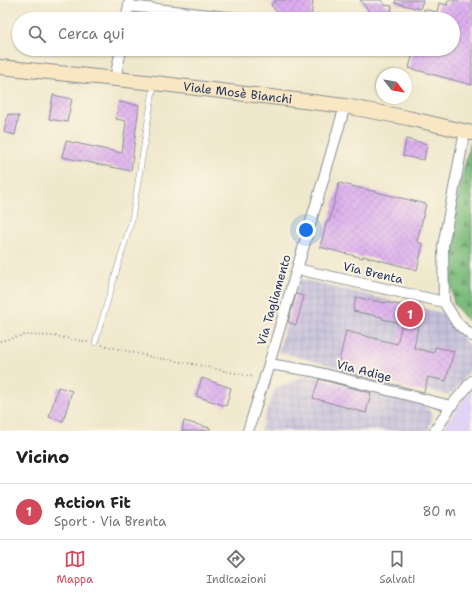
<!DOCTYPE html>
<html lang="it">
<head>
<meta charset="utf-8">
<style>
  body { margin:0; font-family:"Shantell Sans",sans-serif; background:#f6f6f6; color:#222 }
  .compass { position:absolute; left:376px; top:68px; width:36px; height:36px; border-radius:50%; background:#fff; box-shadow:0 1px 3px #0004; rotate:121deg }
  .you { position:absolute; left:306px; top:230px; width:14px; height:14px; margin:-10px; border:3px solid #fff; border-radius:50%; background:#1a73e8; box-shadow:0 0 0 6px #1a73e833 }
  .badge { display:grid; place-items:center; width:26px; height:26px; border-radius:50%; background:#d1495b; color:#fff; font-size:13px; font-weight:700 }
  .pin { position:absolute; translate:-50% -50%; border:2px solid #fff; box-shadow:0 1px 4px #0006 }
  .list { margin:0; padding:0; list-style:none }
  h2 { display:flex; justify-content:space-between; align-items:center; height:52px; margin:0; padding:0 16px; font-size:17px }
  h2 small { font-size:13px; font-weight:400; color:#767676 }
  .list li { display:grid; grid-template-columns:26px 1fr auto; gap:12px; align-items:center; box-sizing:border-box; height:56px; padding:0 16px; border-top:1px solid #e0e0e0 }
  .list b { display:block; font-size:15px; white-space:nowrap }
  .list p { margin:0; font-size:13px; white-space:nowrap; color:#767676 }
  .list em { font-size:13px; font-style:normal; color:#767676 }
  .icon { flex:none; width:22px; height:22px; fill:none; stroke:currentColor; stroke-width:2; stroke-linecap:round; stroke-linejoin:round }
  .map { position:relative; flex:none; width:472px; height:431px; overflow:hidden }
  .search { position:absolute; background:#fff; box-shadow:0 1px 3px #0004; left:12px; right:12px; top:12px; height:44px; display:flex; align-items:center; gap:10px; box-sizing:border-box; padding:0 14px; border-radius:22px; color:#767676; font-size:15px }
  .sheet { height:108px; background:#fff }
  nav { display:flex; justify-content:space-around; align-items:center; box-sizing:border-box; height:56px; border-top:1px solid #e0e0e0; background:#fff; font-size:11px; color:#767676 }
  nav a { display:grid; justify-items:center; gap:2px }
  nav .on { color:#d1495b }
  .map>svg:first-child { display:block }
  .built { fill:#e0d4f4 }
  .industrial { fill:url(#industrial-grid) }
  .forest { fill:url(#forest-firs); stroke:#4c766d }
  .building { fill:url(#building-cross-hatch) }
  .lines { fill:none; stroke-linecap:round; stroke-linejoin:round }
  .service-casing { stroke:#868c95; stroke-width:6 }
  .minor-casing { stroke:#868c95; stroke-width:12 }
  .secondary-casing { stroke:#868c95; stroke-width:16 }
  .path { stroke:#868c95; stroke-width:2; stroke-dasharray:1 3; stroke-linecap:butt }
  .service { stroke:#fff; stroke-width:5 }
  .minor { stroke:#fff; stroke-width:10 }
  .secondary { stroke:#f9e7c3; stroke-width:14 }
  .labels { text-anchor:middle; stroke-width:4; stroke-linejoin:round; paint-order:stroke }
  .street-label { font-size:12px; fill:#1b2f5e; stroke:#fcf5e5 }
</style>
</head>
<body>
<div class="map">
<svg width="472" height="431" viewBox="0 0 472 431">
  <defs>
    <pattern id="industrial-grid" width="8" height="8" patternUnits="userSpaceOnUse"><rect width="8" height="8" fill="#c4c0db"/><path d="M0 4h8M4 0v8" fill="none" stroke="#a8a5be"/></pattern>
    <pattern id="forest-firs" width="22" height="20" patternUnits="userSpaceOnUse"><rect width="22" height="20" fill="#7cbc7c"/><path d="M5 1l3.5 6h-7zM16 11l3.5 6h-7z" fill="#659969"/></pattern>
    <pattern id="building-cross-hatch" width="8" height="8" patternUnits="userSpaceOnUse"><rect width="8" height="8" fill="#dcadef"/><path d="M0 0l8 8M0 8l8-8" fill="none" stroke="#bc95cf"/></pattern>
  </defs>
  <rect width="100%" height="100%" fill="#fcf5e5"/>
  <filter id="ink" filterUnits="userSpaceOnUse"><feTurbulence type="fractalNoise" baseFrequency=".025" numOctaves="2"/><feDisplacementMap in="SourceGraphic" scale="8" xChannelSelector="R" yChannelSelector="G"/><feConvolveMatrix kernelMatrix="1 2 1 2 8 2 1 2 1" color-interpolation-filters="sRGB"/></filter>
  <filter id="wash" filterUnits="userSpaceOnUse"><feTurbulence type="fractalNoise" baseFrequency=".012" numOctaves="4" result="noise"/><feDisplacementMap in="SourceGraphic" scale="16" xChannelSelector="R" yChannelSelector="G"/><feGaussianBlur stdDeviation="0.9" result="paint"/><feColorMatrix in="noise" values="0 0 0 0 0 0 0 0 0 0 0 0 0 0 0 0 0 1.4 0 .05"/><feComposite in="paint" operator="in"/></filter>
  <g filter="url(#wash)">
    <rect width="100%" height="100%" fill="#f0e8cc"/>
    <path class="built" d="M472 388V431H443L446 424Z"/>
    <g class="industrial">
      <path d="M300 279 443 313 447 321 472 349V367L455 390 448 395 278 352Z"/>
      <path d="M307 375 424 406 433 415 428 431H260L268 407 276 388Z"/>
    </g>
    <path class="forest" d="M470 142H472V326L454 304 448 270 453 218Z"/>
    <g id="blocks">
      <g class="building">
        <path d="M277 0H313L311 19H282L271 5Z"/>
        <path d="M360 0H381L385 5 392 6 390 19H372L373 16Z"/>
        <path d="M396 0H423L420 9 395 3Z"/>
        <path d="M448 0H472V85L409 68 414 49H453V19H422L424 9 437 12 439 3 447 5Z"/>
        <path d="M53 95 72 99 67 122 49 119Z"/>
        <path d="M119 102 139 105 131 171 62 157 66 141 122 153 126 121 116 119Z"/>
        <path d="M8 114 19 116 15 135 4 132Z"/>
        <path d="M406 139 427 144 424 160 403 156Z"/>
        <path d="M339 183 426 204 417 242 423 244 417 270 363 256V258L320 247 327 221 329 222Z"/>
        <path d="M296 294 304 296 296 325 288 322Z"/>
        <path d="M356 297 385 303V302L421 309 414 348 434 353 435 347 454 351 446 381 428 377 424 392 337 370 346 331 397 344 402 323 382 319V317L353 311Z"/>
        <path d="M202 378 231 388 226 406 196 396Z"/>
        <path d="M319 379 371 393 366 413 313 398Z"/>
        <path d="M58 387 72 391 63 421 49 417Z"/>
        <path d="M184 421 210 428V431H182Z"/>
      </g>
    </g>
  </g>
  <g filter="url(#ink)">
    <use href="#blocks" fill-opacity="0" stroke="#868c95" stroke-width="1"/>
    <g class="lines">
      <defs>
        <path id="service" d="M95 343 132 219 154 84"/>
        <g id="minor">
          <path d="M129 6 245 19"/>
          <path d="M126 19 130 0"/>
          <path d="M115 79 121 49"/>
          <path d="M465 131 443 246 444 302 457 323 472 336"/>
          <path d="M297 269 444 302"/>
          <path d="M269 364 312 371 451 406"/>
          <path d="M248 431 269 364 297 269 345 106"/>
          <path d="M435 431 451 406 472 381"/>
        </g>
        <g id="secondary">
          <path id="s1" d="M0 67 155 83 345 106 408 118 472 133"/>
        </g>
      </defs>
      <use href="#service" class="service-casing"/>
      <use href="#minor" class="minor-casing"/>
      <use href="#secondary" class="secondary-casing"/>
      <g class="path">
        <path d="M0 341 25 335 55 336 88 342"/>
        <path d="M102 345 152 357 193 364 254 377"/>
      </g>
      <use href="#service" class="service"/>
      <use href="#minor" class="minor"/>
      <use href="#secondary" class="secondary"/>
    </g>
  </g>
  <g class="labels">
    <g class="street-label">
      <text dy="4" stroke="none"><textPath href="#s1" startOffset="239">Viale Mosè Bianchi</textPath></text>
      <text transform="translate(373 273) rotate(13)" y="4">Via Brenta</text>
      <text transform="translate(274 300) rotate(-74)" y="4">Via Tagliamento</text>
      <text transform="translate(364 371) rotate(14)" y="4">Via Adige</text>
    </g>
  </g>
</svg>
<svg class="compass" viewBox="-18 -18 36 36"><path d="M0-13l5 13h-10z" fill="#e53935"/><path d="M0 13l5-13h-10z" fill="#767676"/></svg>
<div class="you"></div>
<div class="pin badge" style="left:410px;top:314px">1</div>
<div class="search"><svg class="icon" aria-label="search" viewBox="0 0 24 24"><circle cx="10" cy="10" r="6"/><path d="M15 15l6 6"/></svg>Cerca qui</div>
</div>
<section class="sheet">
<h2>Vicino<small></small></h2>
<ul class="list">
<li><span class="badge">1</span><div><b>Action Fit</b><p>Sport · Via Brenta</p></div><em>80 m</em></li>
</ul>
</section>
<nav>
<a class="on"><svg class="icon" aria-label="map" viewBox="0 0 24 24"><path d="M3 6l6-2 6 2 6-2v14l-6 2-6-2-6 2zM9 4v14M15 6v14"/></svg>Mappa</a>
<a><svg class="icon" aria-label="directions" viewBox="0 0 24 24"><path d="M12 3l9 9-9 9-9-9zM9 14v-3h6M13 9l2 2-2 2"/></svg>Indicazioni</a>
<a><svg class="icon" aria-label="saved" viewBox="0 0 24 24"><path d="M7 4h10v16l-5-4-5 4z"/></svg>Salvati</a>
</nav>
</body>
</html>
